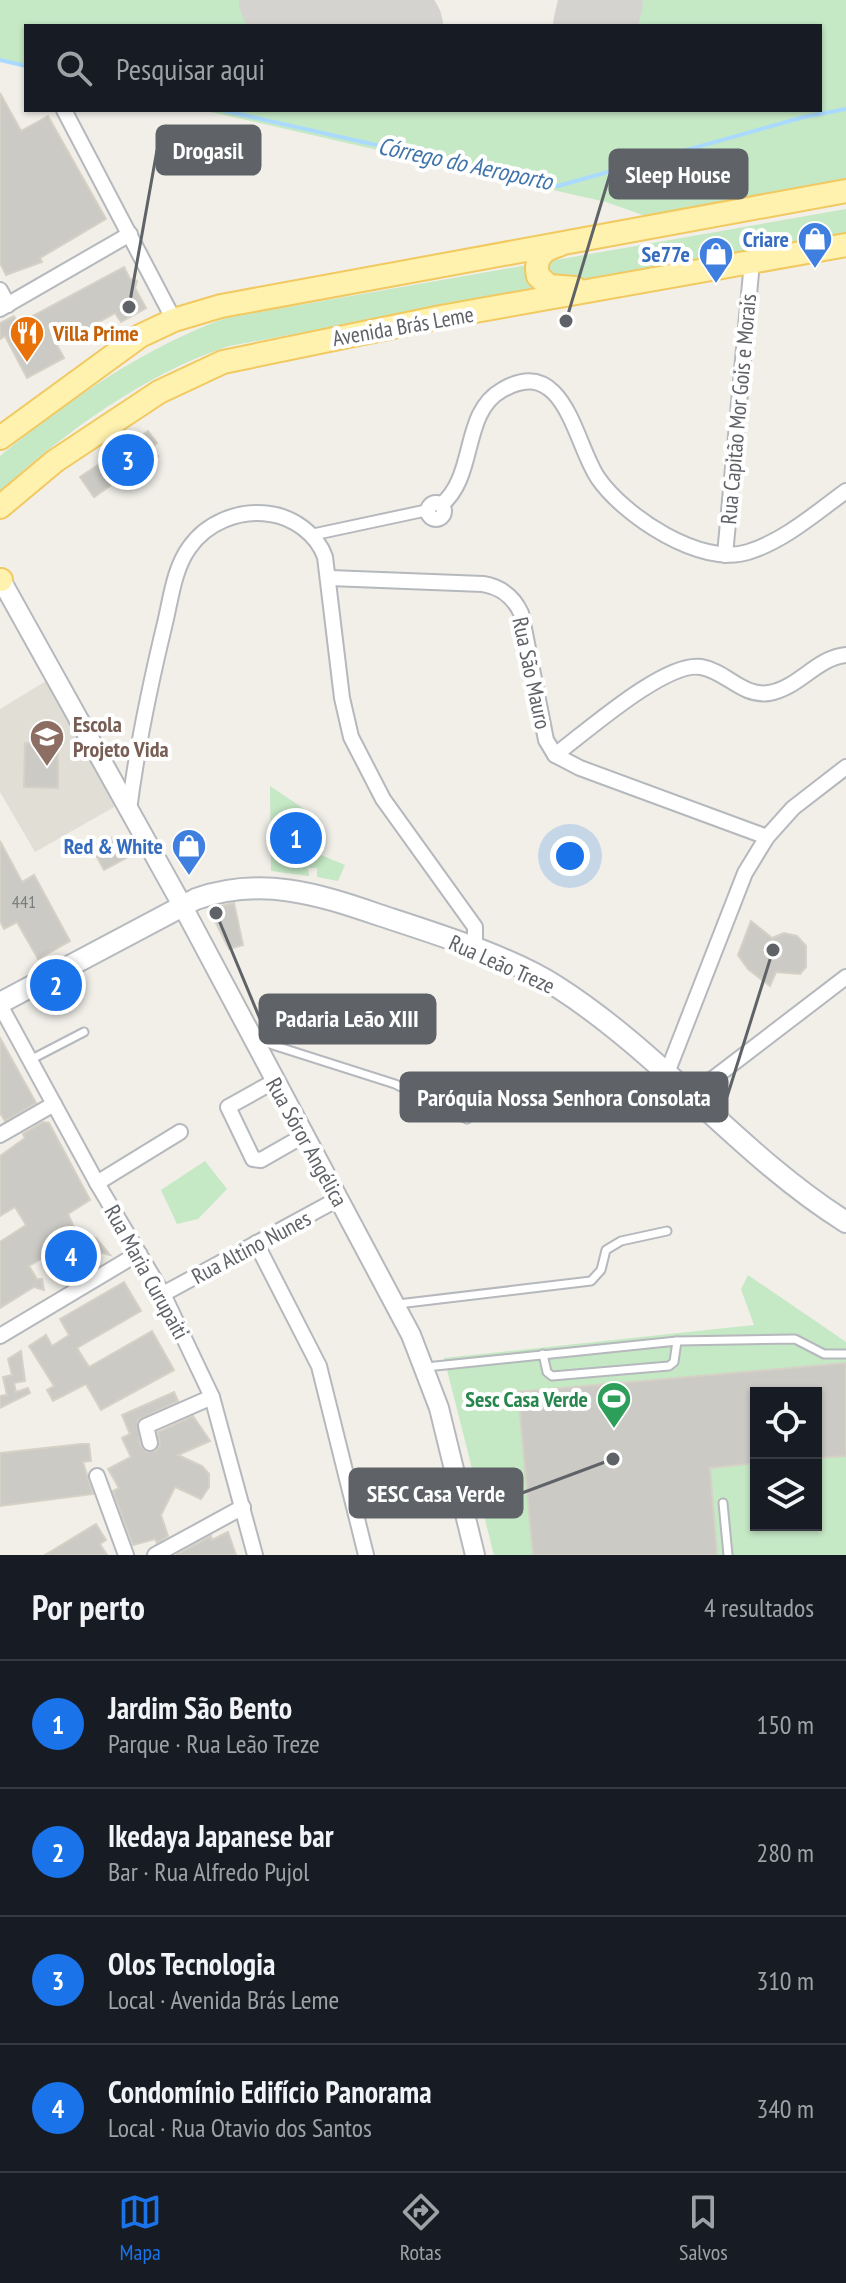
<!DOCTYPE html>
<html lang="pt">
<head>
<meta charset="utf-8">
<style>
  body { margin:0; font-family:"PT Sans Narrow",sans-serif; background:#242831; color:#f1f3f6 }
  .controls { position:absolute; right:24px; bottom:24px; display:grid; overflow:hidden; border-radius:0px; box-shadow:0 2px 6px #0004 }
  .controls button { width:72px; height:72px; display:grid; place-items:center; padding:0; border:0; border-bottom:2px solid #363941; background:#171b24; color:#f1f3f6; font:40px sans-serif }
  .you { position:absolute; left:570px; top:856px; width:28px; height:28px; margin:-20px; border:6px solid #fff; border-radius:50%; background:#1a73e8; box-shadow:0 0 0 12px #1a73e833 }
  .badge { display:grid; place-items:center; width:52px; height:52px; border-radius:50%; background:#1a73e8; color:#fff; font-size:26px; font-weight:700 }
  .pin { position:absolute; translate:-50% -50%; border:4px solid #fff; box-shadow:0 2px 8px #0006 }
  .list { margin:0; padding:0; list-style:none }
  h2 { display:flex; justify-content:space-between; align-items:center; height:104px; margin:0; padding:0 32px; font-size:34px }
  h2 small { font-size:26px; font-weight:400; color:#9ea1a6 }
  .list li { display:grid; grid-template-columns:52px 1fr auto; gap:24px; align-items:center; box-sizing:border-box; height:128px; padding:0 32px; border-top:2px solid #363941 }
  .list b { display:block; font-size:30px; white-space:nowrap }
  .list p { margin:0; font-size:26px; white-space:nowrap; color:#9ea1a6 }
  .list em { font-size:26px; font-style:normal; color:#9ea1a6 }
  .icon { flex:none; width:44px; height:44px; fill:none; stroke:currentColor; stroke-width:2; stroke-linecap:round; stroke-linejoin:round }
  .map { position:relative; flex:none; width:846px; height:1555px; overflow:hidden }
  .search { position:absolute; background:#171b24; box-shadow:0 2px 6px #0004; left:24px; right:24px; top:24px; height:88px; display:flex; align-items:center; gap:20px; box-sizing:border-box; padding:0 28px; border-radius:0px; color:#9ea1a6; font-size:30px }
  .sheet { height:616px; background:#171b24 }
  nav { display:flex; justify-content:space-around; align-items:center; box-sizing:border-box; height:112px; border-top:2px solid #363941; background:#171b24; font-size:22px; color:#9ea1a6 }
  nav a { display:grid; justify-items:center; gap:4px }
  nav .on { color:#1a73e8 }
  .map>svg:first-child { display:block }
  .education { fill:#e1ded6 }
  .green { fill:#c5e8c5; fill-rule:evenodd }
  .lines { fill:none; stroke-linecap:round; stroke-linejoin:round }
  .stream { stroke:#aadaff; stroke-width:4 }
  .runway { stroke:#d4d3d0; stroke-width:84 }
  .building { fill:#cccac5; stroke:#d6d1c6; stroke-width:2 }
  .service-casing { stroke:#b5b8bc; stroke-width:11 }
  .pedestrian-casing { stroke:#b5b8bc; stroke-width:14 }
  .minor-casing { stroke:#b5b8bc; stroke-width:18 }
  .tertiary-casing { stroke:#b5b8bc; stroke-width:22 }
  .secondary-casing { stroke:#b6babf; stroke-width:24 }
  .primary-casing { stroke:#f2c960; stroke-width:26 }
  .service { stroke:#fff; stroke-width:7 }
  .pedestrian { stroke:#fff; stroke-width:10 }
  .minor { stroke:#fff; stroke-width:14 }
  .tertiary { stroke:#fff; stroke-width:18 }
  .secondary { stroke:#fff; stroke-width:20 }
  .primary { stroke:#fff2af; stroke-width:22 }
  .labels { text-anchor:middle; stroke-width:8; stroke-linejoin:round; paint-order:stroke }
  .number-label { font-size:18px; fill:#7a7d7f }
  .shop-label { font-size:22px; font-weight:bold; fill:#366cbe; stroke:#fff; text-anchor:end }
  .street-label { font-size:22px; fill:#5f6368; stroke:#fff }
  .food-label { font-size:22px; font-weight:bold; fill:#c56008; stroke:#fff; text-anchor:start }
  .education-label { font-size:22px; font-weight:bold; fill:#785e54; stroke:#fff; text-anchor:start }
  .leisure-label { font-size:22px; font-weight:bold; fill:#27864d; stroke:#fff; text-anchor:end }
  .water-label { font-size:24px; font-style:italic; fill:#4174aa; stroke:#fff }
  .leader { fill:none; stroke:#5f6368; stroke-width:3 }
  .callout-dot { fill:#5f6368; stroke:#fff; stroke-width:3 }
  .callout { fill:#5f6368; stroke:#5f6368; stroke-width:3 }
  .callout-label { font-size:24px; text-anchor:middle; font-weight:bold; fill:#fff }
</style>
</head>
<body>
<div class="map">
<svg width="846" height="1555" viewBox="0 0 846 1555">
  <rect width="100%" height="100%" fill="#f1efe8"/>
  <path class="education" d="M46 681 116 806 35 852 0 792V709Z"/>
  <g class="green">
    <path d="M0 0H281L401 26H26V67L0 60Z"/>
    <path d="M601 0H846V185L654 219 606 202 202 110H820V26H595Z"/>
    <path d="M846 209V234L229 346C146 373 65 432 0 491V456C65 402 147 346 226 318Z"/>
    <path d="M270 786 322 821 321 855 345 865 338 881 317 877V868H308L309 876 271 871Z"/>
    <path d="M205 1161 227 1189 198 1219 177 1224 161 1190Z"/>
    <path d="M748 1275 846 1342V1555H494L444 1358 754 1325 741 1289ZM756 1393H816V1525H756Z"/>
  </g>
  <g class="lines">
    <g class="stream">
      <path d="M0 60 26 66"/>
      <path d="M221 110 558 186 804 117 846 109"/>
    </g>
    <g class="runway">
      <path d="M281 0 401 26"/>
      <path d="M595 26 601 0"/>
    </g>
  </g>
  <g class="building">
    <path d="M0 93 21 131 48 116 106 219 40 258 42 262 6 275 0 263Z"/>
    <path d="M124 267 130 279 137 281 135 288 146 308 121 322 115 313 57 345 64 358 27 378 5 336 0 339V323L14 316 18 324Z"/>
    <path d="M148 431 157 443 151 448 158 456 146 464 149 471 136 476 133 470 94 497 80 477Z"/>
    <path d="M25 743 58 744V788L24 787Z"/>
    <path d="M114 837 126 858 104 870 92 848Z"/>
    <path d="M0 841 22 882 34 875 70 941 38 959 17 922 4 929 0 921Z"/>
    <path d="M234 903 243 945 229 949 209 909Z"/>
    <path d="M751 921 772 938 784 933 797 936 806 946V967L800 974 776 972 770 986 748 969 738 955Z"/>
    <path d="M0 1038 36 1103 5 1121 0 1113Z"/>
    <path d="M43 1122 49 1123 90 1200 68 1214 74 1227 72 1235 96 1238 110 1255 95 1251 64 1270 62 1279 52 1276 55 1269 48 1255 29 1266 37 1279H42L44 1290 34 1287 0 1308V1242L26 1225 15 1207 0 1216V1156L25 1138 23 1134Z"/>
    <path d="M124 1282 141 1311 77 1348 89 1367 152 1331 174 1370 101 1410 86 1384 53 1401 47 1390 54 1386 29 1346 46 1335 52 1346 69 1335 60 1319Z"/>
    <path d="M21 1351 25 1381 14 1383 16 1392 28 1388 30 1393 0 1408V1396L7 1395 3 1377 12 1375 8 1359Z"/>
    <path d="M846 1363V1456L816 1458V1393H756V1463L710 1468 717 1555H533L518 1392Z"/>
    <path d="M174 1392 178 1401 138 1420 140 1445 146 1452 156 1451 160 1445 158 1432 193 1416 210 1441 178 1455 202 1466 209 1474V1487L201 1499 175 1487 161 1515 168 1536 157 1543 155 1539 133 1545 113 1491 119 1488 108 1469 131 1457 122 1438 130 1434 122 1415Z"/>
    <path d="M81 1444H89L91 1461 83 1462 93 1494 0 1506V1453Z"/>
    <path d="M96 1524 106 1540 100 1544 107 1555H45Z"/>
    <path d="M228 1532 236 1555H176L211 1536 212 1540Z"/>
  </g>
  <g class="lines">
    <defs>
      <g id="service">
        <path d="M257 1040 395 1084 467 1119"/>
        <path d="M30 1060 84 1032"/>
        <path d="M398 1304 591 1281 601 1270 606 1250 621 1241 667 1231"/>
        <path d="M543 1354 547 1372 552 1376 669 1366 674 1362 677 1341"/>
        <path d="M426 1367 677 1341 795 1339 824 1354H846"/>
        <path d="M723 1503 728 1555"/>
      </g>
      <path id="pedestrian" d="M311 535 428 510"/>
      <g id="minor">
        <path d="M64 110 174 320"/>
        <path d="M0 290 8 305"/>
        <path d="M0 309 130 234"/>
        <circle cx="436" cy="511" r="8"/>
        <path d="M441 505C477 476 461 413 502 390 565 353 575 445 598 478 624 516 701 567 748 552 784 541 817 512 846 491"/>
        <path d="M725 555 752 262"/>
        <path d="M330 578 483 584C501 587 513 596 521 613L546 740 555 755 580 768 767 837"/>
        <path d="M555 755C585 733 665 661 701 667 726 671 742 697 769 693 799 688 816 658 846 655"/>
        <path d="M129 810C137 747 150 685 165 623 171 598 174 569 189 548 206 523 239 509 270 514 293 517 317 534 325 557L342 698 351 737 383 799 475 927V950"/>
        <path d="M0 1005 97 1183 163 1294 212 1397 255 1555"/>
        <path d="M667 1073 745 873 767 837 793 808 846 767"/>
        <path d="M273 1082 228 1107 253 1159 261 1160 303 1136"/>
        <path d="M696 1098 710 1081 846 977"/>
        <path d="M0 1135 54 1104"/>
        <path d="M97 1183 180 1132"/>
        <path d="M256 1243 319 1366 366 1555"/>
        <path d="M163 1294 338 1199"/>
        <path d="M0 1336 139 1253"/>
        <path d="M150 1443 146 1426 212 1397"/>
        <path d="M97 1476 126 1555"/>
        <path d="M155 1555 243 1507"/>
      </g>
      <path id="tertiary" d="M0 578 182 905 411 1335 439 1408 475 1555"/>
      <path id="secondary" d="M0 1003 196 899C261 876 318 894 379 915 434 933 512 957 559 988 663 1055 742 1157 846 1222"/>
      <g id="primary">
        <path d="M559 245C542 250 534 258 538 276L549 286 575 288"/>
        <path d="M0 438 140 336 174 320 221 306 846 191"/>
        <path d="M0 507 55 461 159 392 223 362 441 317 846 245"/>
        <path d="M0 580H1"/>
      </g>
    </defs>
    <use href="#service" class="service-casing"/>
    <use href="#pedestrian" class="pedestrian-casing"/>
    <use href="#minor" class="minor-casing"/>
    <use href="#tertiary" class="tertiary-casing"/>
    <use href="#secondary" class="secondary-casing"/>
    <use href="#primary" class="primary-casing"/>
    <use href="#service" class="service"/>
    <use href="#pedestrian" class="pedestrian"/>
    <use href="#minor" class="minor"/>
    <use href="#tertiary" class="tertiary"/>
    <use href="#secondary" class="secondary"/>
    <use href="#primary" class="primary"/>
  </g>
  <defs>
    <symbol id="shop-pin" viewBox="-11 -11 22 30"><path d="M0 17L-7.5 6A9.5 9.5 0 1 1 7.5 6Z" fill="#3f7fe0" stroke="#fff"/><path d="M-5-2.5h2.3a2.7 3.5 0 0 1 5.4 0H5L5.5 6h-11ZM-1.5-2.5h3a1.5 2.3 0 0 0-3 0Z" fill="#fff"/></symbol>
    <symbol id="restaurant-pin" viewBox="-11 -11 22 30"><path d="M0 17L-7.5 6A9.5 9.5 0 1 1 7.5 6Z" fill="#e8710a" stroke="#fff"/><path d="M-5-6h1v4h1v-4h1v4h1v-4h1v5L-1.5 .5V6h-2V.5L-5-1ZM5-6V6H3V1.5H1.5Q1.5-4 5-6Z" fill="#fff"/></symbol>
    <symbol id="school-pin" viewBox="-11 -11 22 30"><path d="M0 17L-7.5 6A9.5 9.5 0 1 1 7.5 6Z" fill="#8d6e63" stroke="#fff"/><path d="M0-5L7-2L0 1L-7-2ZM-4 1L0 2.5L4 1V4Q0 6-4 4Z" fill="#fff"/></symbol>
    <symbol id="stadium-pin" viewBox="-11 -11 22 30"><path d="M0 17L-7.5 6A9.5 9.5 0 1 1 7.5 6Z" fill="#2e9e5b" stroke="#fff"/><path d="M0-5a6.5 5 0 1 0 0 10a6.5 5 0 1 0 0-10ZM-3.5-1.8h7v3.6h-7Z" fill="#fff"/></symbol>
  </defs>
  <g fill-rule="evenodd">
    <use href="#shop-pin" x="795" y="219" width="40" height="54"/>
    <use href="#shop-pin" x="696" y="234" width="40" height="54"/>
    <use href="#restaurant-pin" x="7" y="313" width="40" height="54"/>
    <use href="#school-pin" x="27" y="717" width="40" height="54"/>
    <use href="#shop-pin" x="169" y="826" width="40" height="54"/>
    <use href="#stadium-pin" x="594" y="1379" width="40" height="54"/>
  </g>
  <g class="labels">
    <g class="number-label">
      <text x="24" y="908">441</text>
    </g>
    <g class="shop-label">
      <text x="789" y="247">Criare</text>
      <text x="690" y="262">Se77e</text>
      <text x="163" y="854">Red &amp; White</text>
    </g>
    <g class="street-label">
      <text transform="translate(403 326) rotate(-10)" y="8">Avenida Brás Leme</text>
      <text transform="translate(738 409) rotate(-85)" y="8">Rua Capitão Mor Gois e Morais</text>
      <text transform="translate(532 673) rotate(78)" y="8">Rua São Mauro</text>
      <text transform="translate(502 964) rotate(24)" y="8">Rua Leão Treze</text>
      <text transform="translate(307 1142) rotate(61)" y="8">Rua Sóror Angélica</text>
      <text transform="translate(251 1247) rotate(-28)" y="8">Rua Altino Nunes</text>
      <text transform="translate(147 1272) rotate(61)" y="8">Rua Maria Curupaiti</text>
    </g>
    <g class="food-label">
      <text x="53" y="341">Villa Prime</text>
    </g>
    <g class="education-label">
      <text x="73" y="732">Escola<tspan x="73" dy="25">Projeto Vida</tspan></text>
    </g>
    <g class="leisure-label">
      <text x="588" y="1407">Sesc Casa Verde</text>
    </g>
    <g class="water-label">
      <text transform="translate(465 164) rotate(12)" y="8">Córrego do Aeroporto</text>
    </g>
  </g>
  <path class="leader" d="M129 307L157 150M566 321L610 174M216 913L260 1019M773 950L727 1097M613 1459L522 1493"/>
  <g class="callout-dot">
    <circle cx="129" cy="307" r="8"/>
    <circle cx="566" cy="321" r="8"/>
    <circle cx="216" cy="913" r="8"/>
    <circle cx="773" cy="950" r="8"/>
    <circle cx="613" cy="1459" r="8"/>
  </g>
  <g class="callout">
    <rect x="157" y="126" width="103" height="48" rx="8"/>
    <rect x="610" y="150" width="137" height="48" rx="8"/>
    <rect x="260" y="995" width="175" height="48" rx="8"/>
    <rect x="401" y="1073" width="326" height="48" rx="8"/>
    <rect x="350" y="1469" width="172" height="48" rx="8"/>
  </g>
  <g class="callout-label">
    <text x="208" y="159">Drogasil</text>
    <text x="678" y="183">Sleep House</text>
    <text x="347" y="1027">Padaria Leão XIII</text>
    <text x="564" y="1106">Paróquia Nossa Senhora Consolata</text>
    <text x="436" y="1502">SESC Casa Verde</text>
  </g>
</svg>
<div class="controls">
<button><svg class="icon" aria-label="locate" viewBox="0 0 24 24"><circle cx="12" cy="12" r="6"/><path d="M12 2v4M12 18v4M2 12h4M18 12h4"/></svg></button>
<button><svg class="icon" aria-label="layers" viewBox="0 0 24 24"><path d="M12 4l9 5-9 5-9-5zM3 14l9 5 9-5"/></svg></button>
</div>
<div class="you"></div>
<div class="pin badge" style="left:296px;top:838px">1</div>
<div class="pin badge" style="left:56px;top:985px">2</div>
<div class="pin badge" style="left:128px;top:460px">3</div>
<div class="pin badge" style="left:71px;top:1256px">4</div>
<div class="search"><svg class="icon" aria-label="search" viewBox="0 0 24 24"><circle cx="10" cy="10" r="6"/><path d="M15 15l6 6"/></svg>Pesquisar aqui</div>
</div>
<section class="sheet">
<h2>Por perto<small>4 resultados</small></h2>
<ul class="list">
<li><span class="badge">1</span><div><b>Jardim São Bento</b><p>Parque · Rua Leão Treze</p></div><em>150 m</em></li>
<li><span class="badge">2</span><div><b>Ikedaya Japanese bar</b><p>Bar · Rua Alfredo Pujol</p></div><em>280 m</em></li>
<li><span class="badge">3</span><div><b>Olos Tecnologia</b><p>Local · Avenida Brás Leme</p></div><em>310 m</em></li>
<li><span class="badge">4</span><div><b>Condomínio Edifício Panorama</b><p>Local · Rua Otavio dos Santos</p></div><em>340 m</em></li>
</ul>
</section>
<nav>
<a class="on"><svg class="icon" aria-label="map" viewBox="0 0 24 24"><path d="M3 6l6-2 6 2 6-2v14l-6 2-6-2-6 2zM9 4v14M15 6v14"/></svg>Mapa</a>
<a><svg class="icon" aria-label="directions" viewBox="0 0 24 24"><path d="M12 3l9 9-9 9-9-9zM9 14v-3h6M13 9l2 2-2 2"/></svg>Rotas</a>
<a><svg class="icon" aria-label="saved" viewBox="0 0 24 24"><path d="M7 4h10v16l-5-4-5 4z"/></svg>Salvos</a>
</nav>
</body>
</html>
